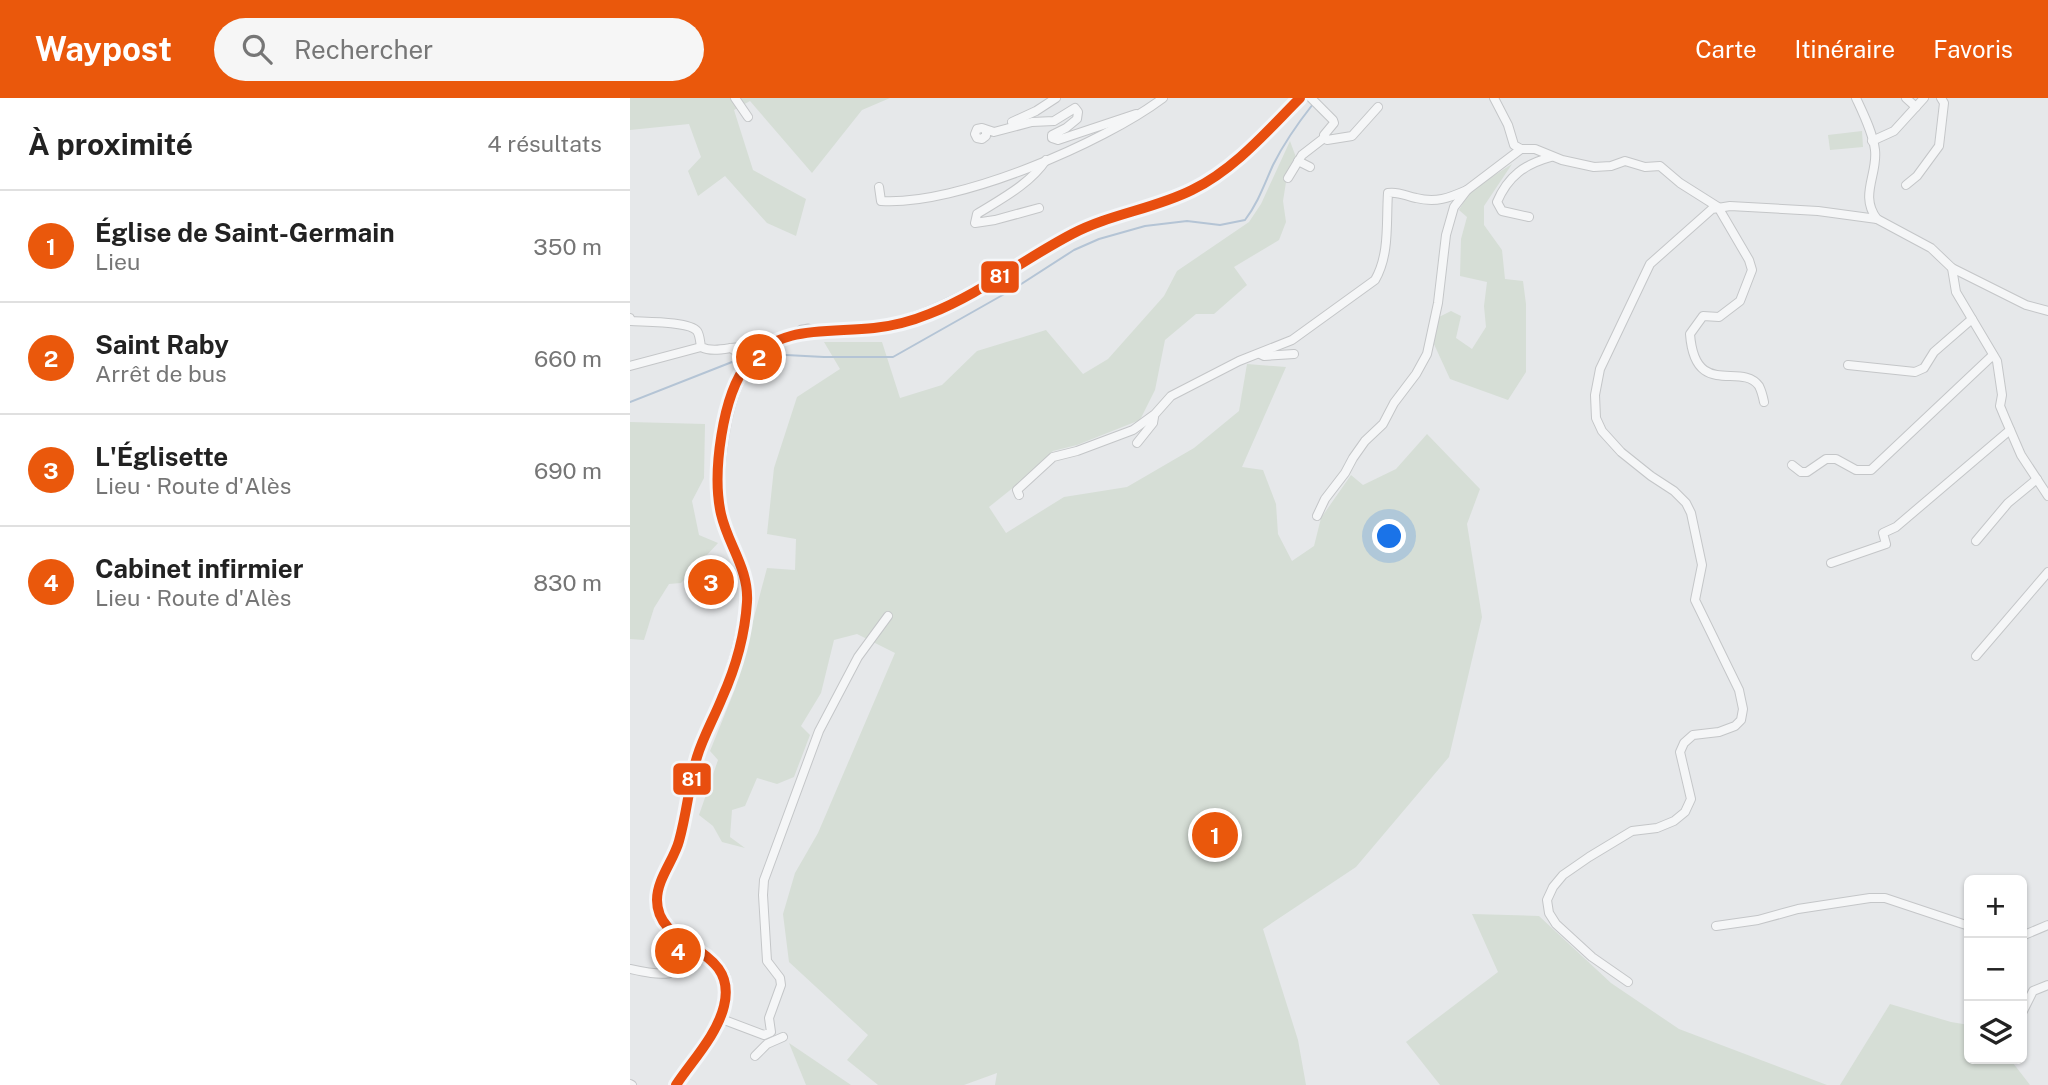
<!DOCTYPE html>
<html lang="fr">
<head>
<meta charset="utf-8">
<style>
  body { margin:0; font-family:"Public Sans",sans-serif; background:#f6f6f6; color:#222 }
  .controls { position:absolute; right:21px; bottom:21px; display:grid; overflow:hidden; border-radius:10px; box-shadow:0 2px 5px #0004 }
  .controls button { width:63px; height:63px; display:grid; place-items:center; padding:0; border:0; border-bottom:2px solid #e0e0e0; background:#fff; color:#222; font:35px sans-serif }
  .you { position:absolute; left:760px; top:439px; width:24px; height:24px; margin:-18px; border:5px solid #fff; border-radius:50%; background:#1a73e8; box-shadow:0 0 0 10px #1a73e833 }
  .badge { display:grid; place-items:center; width:46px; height:46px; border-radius:50%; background:#ea580c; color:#fff; font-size:23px; font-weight:700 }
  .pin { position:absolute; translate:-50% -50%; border:4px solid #fff; box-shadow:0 2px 7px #0006 }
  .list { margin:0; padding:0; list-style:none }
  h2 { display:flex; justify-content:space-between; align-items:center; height:91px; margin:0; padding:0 28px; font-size:30px }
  h2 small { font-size:23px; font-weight:400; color:#767676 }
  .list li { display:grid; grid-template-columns:46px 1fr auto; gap:21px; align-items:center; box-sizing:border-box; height:112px; padding:0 28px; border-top:2px solid #e0e0e0 }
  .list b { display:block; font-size:26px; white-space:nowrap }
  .list p { margin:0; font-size:23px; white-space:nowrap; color:#767676 }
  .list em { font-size:23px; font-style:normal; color:#767676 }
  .icon { flex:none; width:38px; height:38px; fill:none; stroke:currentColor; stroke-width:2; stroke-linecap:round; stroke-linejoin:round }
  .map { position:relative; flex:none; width:1418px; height:987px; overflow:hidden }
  header { display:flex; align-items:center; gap:42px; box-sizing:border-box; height:98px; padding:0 35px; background:#ea580c; color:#fff }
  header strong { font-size:33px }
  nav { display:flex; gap:38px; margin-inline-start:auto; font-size:24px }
  .search { width:490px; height:63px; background:#f6f6f6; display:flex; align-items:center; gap:18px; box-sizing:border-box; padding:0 24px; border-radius:38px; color:#767676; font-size:26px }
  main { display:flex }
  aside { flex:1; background:#fff }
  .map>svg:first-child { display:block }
  .green { fill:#d6ded6 }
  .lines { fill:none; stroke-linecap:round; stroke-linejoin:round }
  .stream { stroke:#b4c4d5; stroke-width:2 }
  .minor-casing { stroke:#c4c6c8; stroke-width:10 }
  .secondary-casing { stroke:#c4c6c8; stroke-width:13 }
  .minor { stroke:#f5f6f7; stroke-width:8 }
  .secondary { stroke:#f8f8f8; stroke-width:10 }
  .bus-1-casing { stroke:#f4f6f9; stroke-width:16 }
  .bus-1 { stroke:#e84e0f; stroke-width:10 }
  .line-badge { stroke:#f4f6f9; stroke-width:2.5 }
  .badge-label { font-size:19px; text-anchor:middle; font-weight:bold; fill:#fff }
</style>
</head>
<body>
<header>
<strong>Waypost</strong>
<div class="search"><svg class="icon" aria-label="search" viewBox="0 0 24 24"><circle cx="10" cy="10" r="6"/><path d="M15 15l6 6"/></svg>Rechercher</div>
<nav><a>Carte</a><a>Itinéraire</a><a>Favoris</a></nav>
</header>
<main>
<aside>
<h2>À proximité<small>4 résultats</small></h2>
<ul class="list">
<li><span class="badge">1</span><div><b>Église de Saint-Germain</b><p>Lieu</p></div><em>350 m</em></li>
<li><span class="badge">2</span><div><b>Saint Raby</b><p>Arrêt de bus</p></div><em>660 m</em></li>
<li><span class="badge">3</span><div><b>L'Églisette</b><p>Lieu · Route d'Alès</p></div><em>690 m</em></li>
<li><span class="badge">4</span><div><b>Cabinet infirmier</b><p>Lieu · Route d'Alès</p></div><em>830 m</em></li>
</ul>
</aside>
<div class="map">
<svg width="1418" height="987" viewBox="0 0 1418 987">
  <rect width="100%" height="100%" fill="#e6e8ea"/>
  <g class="green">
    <path d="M0 0H260L232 12 182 75 120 3 104 12 123 72 176 101 166 138 137 125 95 78 68 98 58 73 71 59 59 26 0 32Z"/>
    <path d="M1232 33 1233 49 1200 52 1198 37Z"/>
    <path d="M660 43 667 62 657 78 653 103 656 124 649 142 604 169 617 187 584 216H566L535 242 525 292 510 322 447 347 423 353 384 389 359 409 376 435 434 399 497 389 564 350 609 313 617 266 656 269 612 369 633 372 646 406 648 436 662 463 684 448 691 420 721 377 733 387 766 371 797 336 850 391 837 426 852 519 819 659 726 769 633 831 668 942 676 987H365L367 975 334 987H248L217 962 238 937 159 864 153 816 165 775 188 735 265 555 227 536 204 542 191 595 171 628 180 637 164 679 147 686 127 680 115 708 102 712 100 739 115 750 92 744 83 728 69 717 88 662 80 653 105 591 137 470 165 472 166 441 137 436 144 370 167 299 210 271 194 244H252L270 300 312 287 347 253 416 232 453 276 478 261 534 198 547 173 619 124 631 106Z"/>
    <path d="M882 66 854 108V127L872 152 875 181 893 183 896 206V274L878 302 820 281 803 244 809 219 821 213 831 218 826 240 842 251 856 229 854 208 857 184 830 178 831 141 837 119 829 112 840 93Z"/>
    <path d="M0 324 75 326 74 380 62 403 69 437 88 445 51 485 39 486 24 510 14 542 0 541Z"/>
    <path d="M842 816 909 818 981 885 1049 931 1197 987H810L776 944 868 874Z"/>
    <path d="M1260 906 1321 924 1339 927V961H1380L1400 987H1210Z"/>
    <path d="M159 945 221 987H176Z"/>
  </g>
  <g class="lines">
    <g class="stream">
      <path d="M137 256 194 259H263L385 190 444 152 469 141 515 128 557 123 590 127 615 122C628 105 634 87 643 67 654 45 668 25 683 6"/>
      <path d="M0 304 102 264"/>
    </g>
    <defs>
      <g id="minor">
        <path d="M105 0 118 19"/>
        <path d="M681 0 703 22 704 25 694 37 697 42 722 38 748 9"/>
        <path d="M864 0 878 27 884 47 891 51H905L932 62 964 69 981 68 995 63 1015 69 1030 68 1050 85 1088 109 1119 162 1122 172 1110 203 1089 219 1073 218 1060 236C1065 302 1111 263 1129 288 1131 292 1133 299 1134 304"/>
        <path d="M1226 0C1233 15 1243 35 1245 52 1248 76 1229 98 1247 121L1301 150 1322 170 1326 194 1367 263 1372 297 1370 308 1375 320 1391 357 1418 398"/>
        <path d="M1276 0 1286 9"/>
        <path d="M382 24 406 13 426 0"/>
        <path d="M356 33V38L352 41 347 40 345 36 347 31 352 30 364 34 402 24 424 23 445 10 448 14 447 21 436 30 422 37V40L428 42 506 16"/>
        <path d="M1242 43 1264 33 1294 0"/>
        <path d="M668 63 680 69"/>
        <path d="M658 80 672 57 694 40"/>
        <path d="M1276 87 1287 78 1309 48 1314 5 1311 0"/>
        <path d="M249 89 251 103C327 108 473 45 533 0"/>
        <path d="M409 110 365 122 345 125 347 116C371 101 400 86 416 62"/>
        <path d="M899 119 872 113 867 104C878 78 895 66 921 59"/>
        <path d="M1322 170 1396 207 1418 213"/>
        <path d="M0 220 1 223C13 224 59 223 67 233 70 237 70 244 71 249 87 257 107 245 125 250"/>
        <path d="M101 250 115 260"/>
        <path d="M630 256 634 258 664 256"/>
        <path d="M1218 267 1285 274 1294 270 1304 254 1342 221"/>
        <path d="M0 268 71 249"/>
        <path d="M507 345 523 325 524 319"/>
        <path d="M1162 367 1171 374H1177L1196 361H1206L1226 372H1241L1363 257"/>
        <path d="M389 397 387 392 423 359 447 353 503 332 525 316 541 298 609 263 662 242 745 182C760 156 756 124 758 95 768 93 776 98 786 100 806 105 819 100 837 92"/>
        <path d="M687 418 695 401 715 375 723 360 735 343 753 326 764 305 786 276 797 256 808 205 816 137 824 109 837 92 891 51"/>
        <path d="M1346 443 1378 405 1407 381"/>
        <path d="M1201 465 1256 446 1253 435 1266 429 1380 332"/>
        <path d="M1346 558 1418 474"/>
        <path d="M1086 828 1128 822 1168 811 1240 800H1255L1339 828"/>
        <path d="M1392 838 1418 827"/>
        <path d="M0 871C31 878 49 881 73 854"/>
        <path d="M998 884 962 859 926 826 919 815 917 802 923 789 933 777 959 759 1002 733 1027 730 1044 723 1055 714 1061 701 1050 654 1054 645 1063 637 1089 634 1105 628 1111 622 1113 611 1109 592 1065 502 1072 467 1061 415 1056 405 1044 393 1021 378 991 354 972 333 966 320 965 297 970 271 1020 166 1082 111 1100 108 1188 113 1247 121"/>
        <path d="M1392 915 1403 893 1418 887"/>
        <path d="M89 920 134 937 141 934 139 920 151 887 150 880 137 863 133 797 134 782 189 633 228 559 258 518"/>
        <path d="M125 958 137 946 153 939"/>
        <path d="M0 986 2 987"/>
      </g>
      <g id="secondary">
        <path d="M172 233C201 232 234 235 262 227 330 209 385 166 446 134 484 114 528 109 566 90 607 70 638 31 670 0"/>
        <path d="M46 987C62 961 87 934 95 905 110 849 28 847 27 808 26 786 41 768 47 748 57 720 58 689 67 660 74 637 88 615 96 592 105 564 114 533 117 504 120 472 101 448 92 418 83 387 93 323 104 293 118 254 141 244 178 232"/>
      </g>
    </defs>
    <use href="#minor" class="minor-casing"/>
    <use href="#secondary" class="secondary-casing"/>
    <use href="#minor" class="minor"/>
    <use href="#secondary" class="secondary"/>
    <defs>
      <path id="bus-1" d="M46 987C62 963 87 937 94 908 109 847 27 852 27 802 27 781 44 762 49 743 57 715 59 686 67 659 73 639 84 620 92 600 105 571 115 536 117 504 119 471 98 447 91 416 82 376 92 297 118 265 149 226 201 235 244 230 263 228 282 223 299 216 350 196 394 161 442 136 480 116 524 111 562 92 605 71 637 33 670 0"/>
    </defs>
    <use href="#bus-1" class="bus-1-casing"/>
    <use href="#bus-1" class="bus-1"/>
  </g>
  <g class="line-badge">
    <rect x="350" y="162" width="40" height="34" rx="7" fill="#e84e0f"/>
    <rect x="42" y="664" width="40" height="34" rx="7" fill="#e84e0f"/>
  </g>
  <g class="badge-label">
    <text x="370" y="185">81</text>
    <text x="62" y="688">81</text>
  </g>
</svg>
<div class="controls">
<button>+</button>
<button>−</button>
<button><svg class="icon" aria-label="layers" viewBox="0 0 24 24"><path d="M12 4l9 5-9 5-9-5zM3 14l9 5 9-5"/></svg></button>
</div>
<div class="you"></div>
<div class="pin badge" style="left:585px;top:737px">1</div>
<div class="pin badge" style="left:129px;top:259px">2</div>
<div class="pin badge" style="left:81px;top:484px">3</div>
<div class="pin badge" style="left:48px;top:853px">4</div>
</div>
</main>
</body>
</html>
